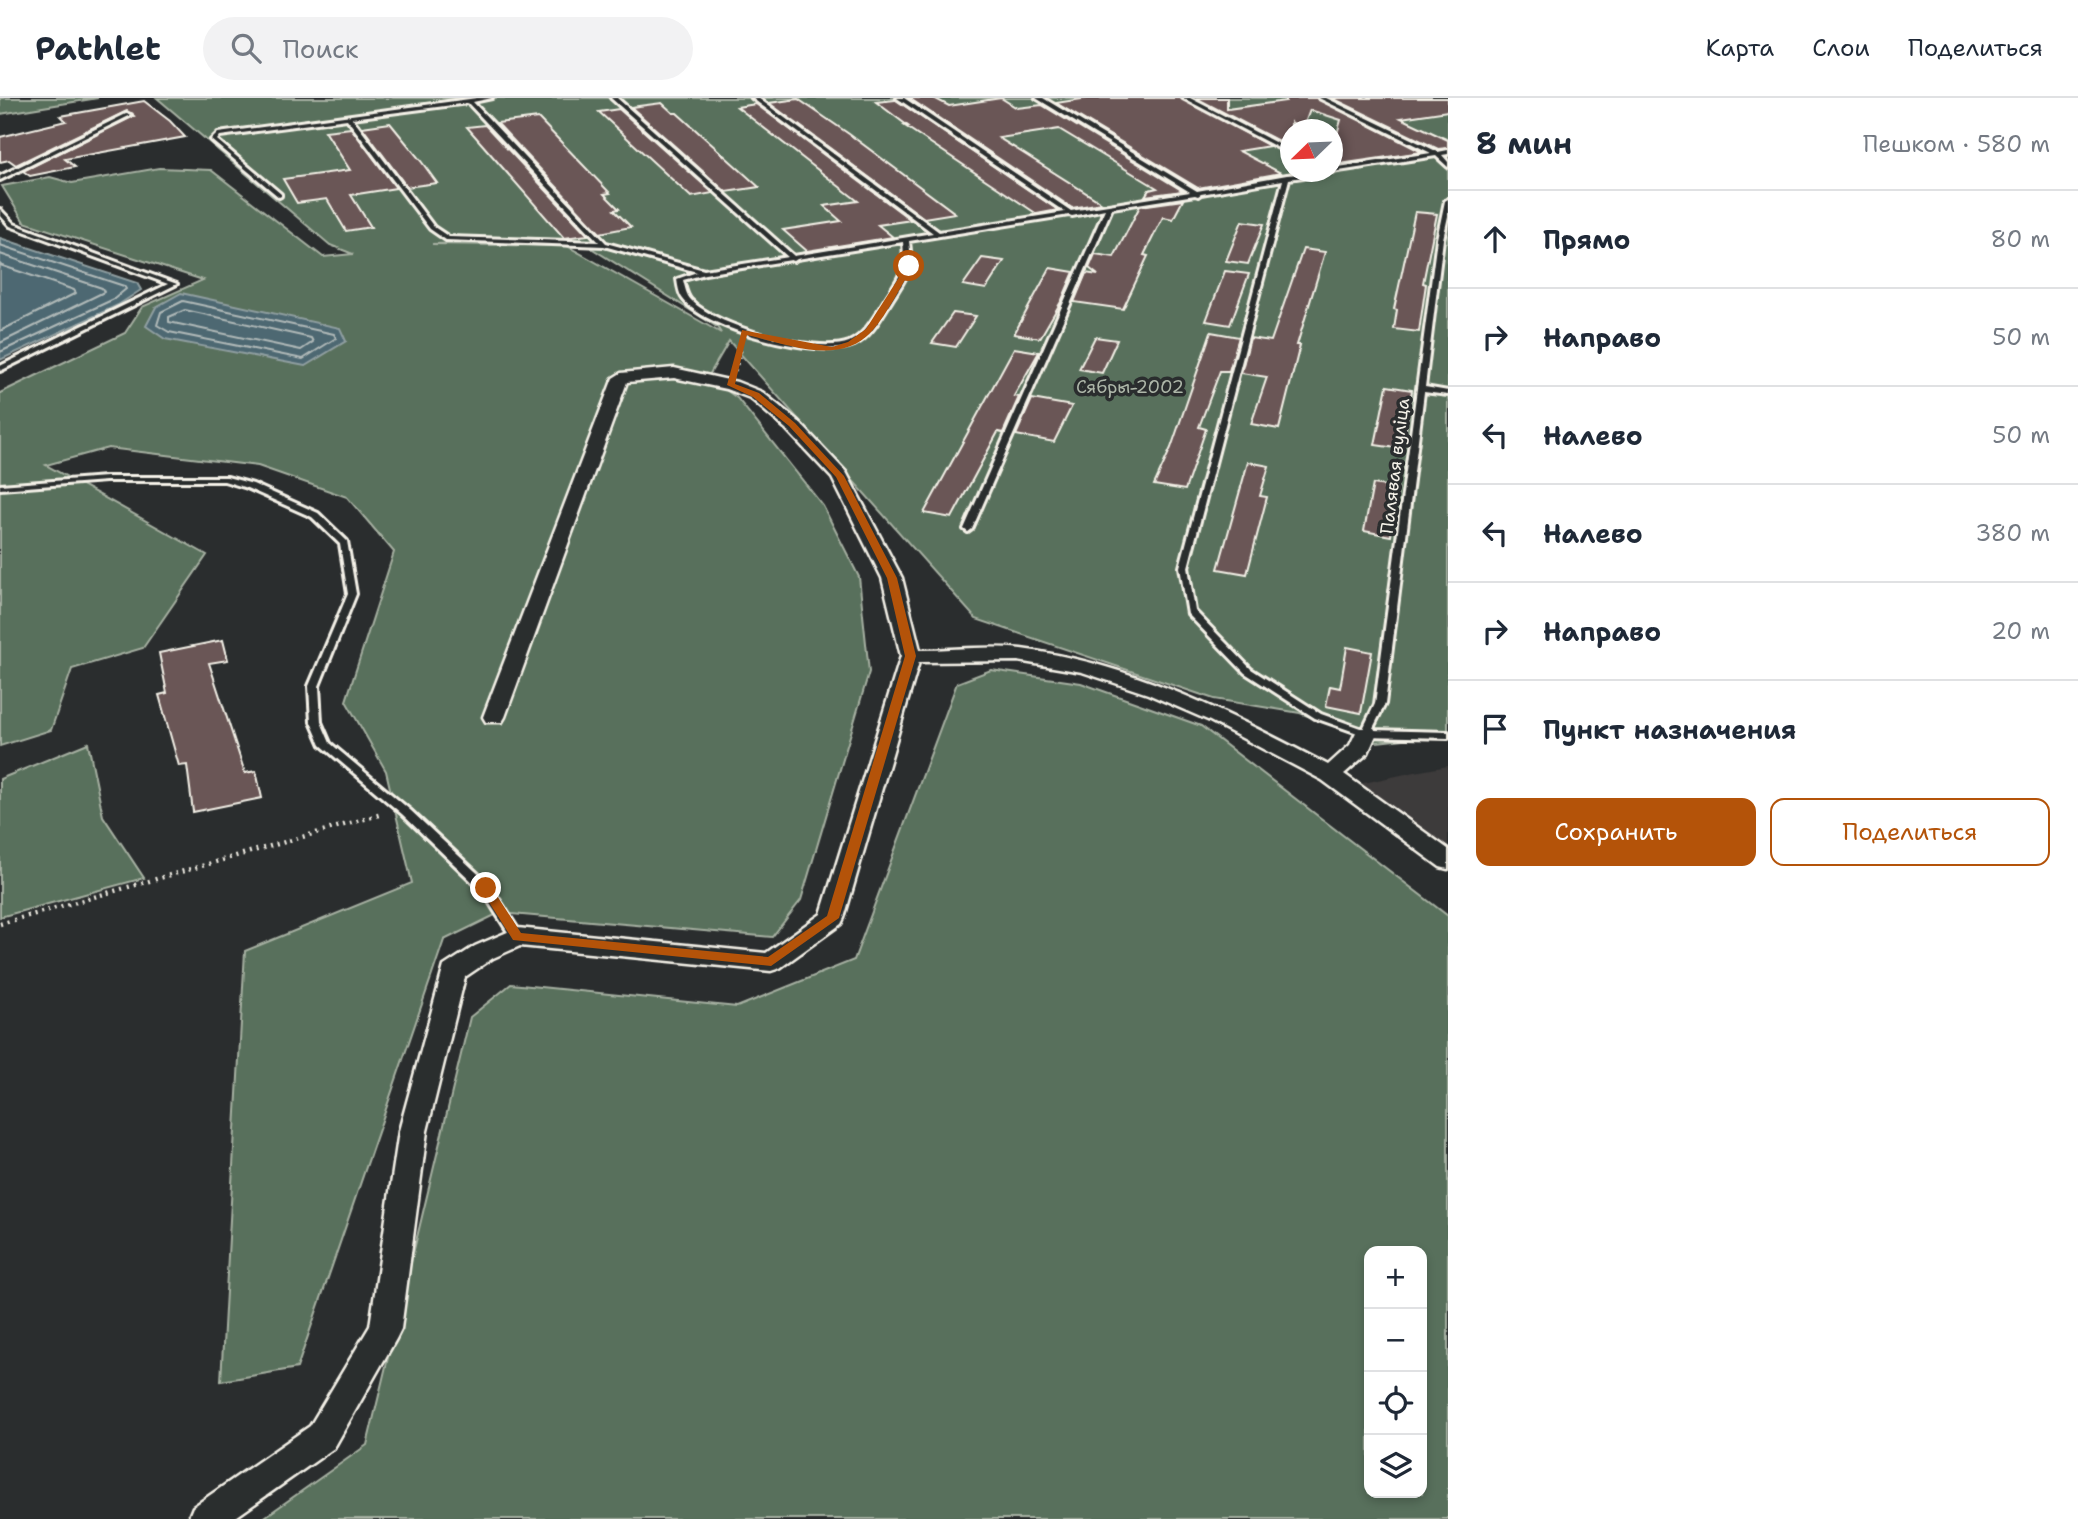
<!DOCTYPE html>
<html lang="ru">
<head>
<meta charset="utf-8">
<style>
  body { margin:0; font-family:"Shantell Sans",sans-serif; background:#f2f2f3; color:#1f2937 }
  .controls { position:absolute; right:21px; bottom:21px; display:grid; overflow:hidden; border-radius:14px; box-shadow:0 4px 10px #0003 }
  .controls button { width:63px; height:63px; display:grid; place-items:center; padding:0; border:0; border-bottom:2px solid #e0e1e3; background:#fff; color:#1f2937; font:35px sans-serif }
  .compass { position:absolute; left:1280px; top:21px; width:63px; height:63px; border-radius:50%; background:#fff; box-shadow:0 4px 10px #0003; rotate:247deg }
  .stop { position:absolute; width:21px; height:21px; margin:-16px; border:5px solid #b45309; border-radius:50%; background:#fff }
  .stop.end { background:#b45309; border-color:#fff; box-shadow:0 2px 7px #0008 }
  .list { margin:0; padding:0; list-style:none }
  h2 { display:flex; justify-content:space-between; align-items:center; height:91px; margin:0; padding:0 28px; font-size:30px }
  h2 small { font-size:23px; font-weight:400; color:#747a83 }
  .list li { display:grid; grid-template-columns:46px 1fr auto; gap:21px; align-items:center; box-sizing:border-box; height:98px; padding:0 28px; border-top:2px solid #e0e1e3 }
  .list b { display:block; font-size:26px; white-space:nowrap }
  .list em { font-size:23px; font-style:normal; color:#747a83 }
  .actions { display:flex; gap:14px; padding:21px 28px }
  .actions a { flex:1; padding:16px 0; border:2px solid #b45309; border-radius:14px; text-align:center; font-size:24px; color:#b45309 }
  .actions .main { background:#b45309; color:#fff }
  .icon { flex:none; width:38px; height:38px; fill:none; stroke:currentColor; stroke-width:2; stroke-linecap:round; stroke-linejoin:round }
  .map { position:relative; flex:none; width:1448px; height:1421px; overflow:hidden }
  header { display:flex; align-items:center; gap:42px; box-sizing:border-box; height:98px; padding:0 35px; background:#fff; border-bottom:2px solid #e0e1e3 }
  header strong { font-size:33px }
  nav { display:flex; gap:38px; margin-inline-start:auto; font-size:24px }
  .search { width:490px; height:63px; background:#f2f2f3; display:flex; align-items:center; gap:18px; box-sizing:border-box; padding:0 24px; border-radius:38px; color:#747a83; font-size:26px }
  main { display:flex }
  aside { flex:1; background:#fff }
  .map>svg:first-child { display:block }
  .built { fill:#3d3a3a }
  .green { fill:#59705b; stroke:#a6b0a2; stroke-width:2; fill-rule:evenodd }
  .water { fill:#4d6872; stroke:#909fa1; stroke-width:2 }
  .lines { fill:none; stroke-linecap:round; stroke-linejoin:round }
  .shore { stroke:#b1bab9; stroke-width:2 }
  .building { fill:#6a5756; stroke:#f4f1e8; stroke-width:2 }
  .lane-casing { stroke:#f4f1e8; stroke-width:6 }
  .street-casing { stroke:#f4f1e8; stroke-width:5 }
  .path-far1 { stroke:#f4f1e8; stroke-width:3.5; stroke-dasharray:2 4.5; stroke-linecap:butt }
  .path { stroke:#f4f1e8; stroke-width:4.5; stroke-dasharray:2 5; stroke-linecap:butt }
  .lane { fill:#2a2d2e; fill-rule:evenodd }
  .street { fill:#2a2d2e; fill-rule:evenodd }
  .route { fill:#b45309 }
  .labels { text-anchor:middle; stroke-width:7; stroke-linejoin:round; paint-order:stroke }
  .far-park-label { font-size:18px; fill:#aeb7a9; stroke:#2a2d2e }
  .far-street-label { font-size:18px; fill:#f4f1e8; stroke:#2a2d2e }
</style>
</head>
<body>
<header>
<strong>Pathlet</strong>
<div class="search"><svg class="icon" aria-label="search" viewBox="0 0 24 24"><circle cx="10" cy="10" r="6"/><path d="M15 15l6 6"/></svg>Поиск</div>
<nav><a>Карта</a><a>Слои</a><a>Поделиться</a></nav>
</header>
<main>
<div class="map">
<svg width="1448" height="1421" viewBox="0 0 1448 1421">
  <rect width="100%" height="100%" fill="#2a2d2e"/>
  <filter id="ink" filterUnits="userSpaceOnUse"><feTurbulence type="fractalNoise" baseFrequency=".0143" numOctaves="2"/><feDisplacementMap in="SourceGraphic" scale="14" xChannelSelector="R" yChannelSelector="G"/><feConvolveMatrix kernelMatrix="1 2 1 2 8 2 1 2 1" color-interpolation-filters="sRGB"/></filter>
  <g filter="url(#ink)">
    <path class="built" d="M1448 668V751L1359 686 1415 674Z"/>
    <g class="green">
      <path d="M0 0H98L0 16Z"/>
      <path d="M157 0H1448V636L1377 644 1300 615 1214 601 976 521 729 243 708 279 737 300 823 408 859 479 869 574 801 802 772 839 499 815 444 842 297 1270 221 1283 245 853 412 785 386 673 346 603 394 454 347 399 258 368 108 350 46 367 207 457 143 550 72 571 51 632 0 648V295L125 235 142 209 203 182 24 124 2 88 50 79 72 85 159 70 211 72 323 159 353 156 330 147ZM1290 32H1332V74H1290ZM580 143 717 229 721 235 567 148 432 146Z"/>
      <path d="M991 572 1081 585 1201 628 1448 818V1421H262L367 1347 470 919 511 886 737 909 854 862 957 585ZM1369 1153H1422V1395H1369Z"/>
      <path d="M88 645 103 718 144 780 0 819V681Z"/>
    </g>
    <g class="water">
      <path d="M0 140 137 185 141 192 118 207 0 262Z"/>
      <path d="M181 195 340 230 346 243 305 268 165 241 146 228 156 209Z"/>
    </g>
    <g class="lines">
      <g class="shore">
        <path d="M0 147 124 188 126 191 114 201 0 254"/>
        <path d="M0 156 102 190 104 194 0 245"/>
        <path d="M0 167 74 192 76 195 0 233"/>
        <path d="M183 203 334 236 336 240 303 261 169 234 157 227 161 214Z"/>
        <path d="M185 212 311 240 313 244 301 252 169 224V219Z"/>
      </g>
    </g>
    <g class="building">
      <path d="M909 0H934L949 8 1001 0 1017 10 1042 7 1183 93 1145 98 1149 92 1157 90 1059 31 999 40 1102 105 1072 110Z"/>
      <path d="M1088 0H1181L1270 48 1239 53 1281 75 1198 90 1056 5Z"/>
      <path d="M1196 0H1227V11L1286 3V0H1317L1422 54 1333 67V50L1341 22 1310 12 1303 30 1291 24V45L1284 46Z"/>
      <path d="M1332 0H1448V13L1401 20 1448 42V50L1438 51Z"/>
      <path d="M798 1 849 36 955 115 924 120 769 5Z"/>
      <path d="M895 2H896L1058 112 1037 116 905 28H908L876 4Z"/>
      <path d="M144 3 170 23 185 39 65 61 75 69 30 78 23 73 134 18 127 13 16 67 9 62 0 64V39L66 23 61 18Z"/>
      <path d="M662 5 673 15H677L759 89 726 94 631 9Z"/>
      <path d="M756 6 911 122 878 127 893 139 807 153 783 132 841 123 824 108 858 103 737 9Z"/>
      <path d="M619 11 713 95 691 99 599 14Z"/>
      <path d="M538 20 610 95 604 96 619 111 614 112 631 129 600 135 497 25Z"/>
      <path d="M390 25 421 63 437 85 407 89 362 29Z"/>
      <path d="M485 27 588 137 564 140 467 29Z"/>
      <path d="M351 30 396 90 351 97 371 129 346 133 327 101 297 105 283 81 350 72 325 33Z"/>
      <path d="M1183 102 1173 121 1163 119 1144 157 1148 158 1123 211 1074 204 1086 175 1098 177 1089 170 1095 156 1114 159 1140 108Z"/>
      <path d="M1415 114 1437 116 1423 185 1426 186 1419 234 1394 231 1397 212 1394 211Z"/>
      <path d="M1242 123 1264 126 1248 166 1226 163Z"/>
      <path d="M1303 151 1325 154 1297 247H1300L1279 331 1251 326 1267 279 1241 275 1250 240 1271 243Z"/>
      <path d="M982 160 1004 163 986 191 963 187Z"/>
      <path d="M1050 170 1074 174 1062 202 1040 240 1014 236Z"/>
      <path d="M1225 173 1249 176 1230 227 1206 223Z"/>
      <path d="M953 215 976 218 956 249 932 245Z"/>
      <path d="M1211 234 1239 239 1229 273H1220L1199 329 1206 331 1185 392 1154 387 1171 350Z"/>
      <path d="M1095 239 1117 242 1102 275 1079 271Z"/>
      <path d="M1014 250 1039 254 1014 298 1019 299 1003 335 998 334 952 420 924 415Z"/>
      <path d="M1387 288 1412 292 1403 351 1375 347Z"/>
      <path d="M1032 301 1072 308 1054 344 1016 337Z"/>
      <path d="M1248 364 1269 368 1260 398 1267 399 1247 476 1218 471Z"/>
      <path d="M1373 386 1398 390 1391 438 1364 433Z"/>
      <path d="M223 542 228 562 209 565 245 675 256 673 262 700 193 714 187 667 179 668 159 597 167 595 159 555Z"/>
      <path d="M1347 549 1372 554 1361 615 1326 608 1330 588 1340 590Z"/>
    </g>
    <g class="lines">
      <defs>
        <g id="lane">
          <path d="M477 0H492L473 4 606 145 704 172 788 159 611 0H617L794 158 933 135 752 0H758L939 134 1065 114 897 0H904L1071 113 1190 94 1036 0H1043L1197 93 1287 77 1327 74 1324 76 1289 81 1188 469 1195 513 1251 571 1321 616 1363 631 1375 606 1437 141 1445 103 1448 101V118L1443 141 1425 289 1448 293V297L1424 294 1385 606 1372 632 1448 634V640L1366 638 1315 620 1245 575 1188 516 1180 469 1283 82 1201 96 1198 98 1195 97 1112 110 972 431 968 434 964 431 1105 111 1072 118 1069 117 909 143C913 173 907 178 892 202 882 217 872 239 854 247 819 261 705 232 683 201 679 196 678 188 677 181L697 174 604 148 446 142 430 131 347 21 220 38 217 42 281 96V98L279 99 211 42 218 35ZM468 5 599 144 449 139 434 129 352 20ZM903 144C906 174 899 179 884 203 875 218 865 237 849 244 816 257 715 228 691 202 686 197 685 189 683 182L705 176 791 162 794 163 797 161Z"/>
          <path d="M1183 0H1190L1290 52V56Z"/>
          <path d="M1319 0H1326L1438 54 1448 52V56L1442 57 1448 64V69L1436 58 1332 74H1331H1332V70L1431 55Z"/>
          <path d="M126 16 131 17 0 82V78Z"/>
          <path d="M0 111 14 126 177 186 0 273V268L168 186 10 128 0 117Z"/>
          <path d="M106 379H227L253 386 318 415 347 443 356 496 319 588 321 624 330 645 410 712 490 787 523 839 521 842H513L482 793 402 716 321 647 311 624 309 588 348 496 340 446 312 419 247 390 224 383H106L0 391V387Z"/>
        </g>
        <path id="street" d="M674 270 737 284 762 294 798 323 846 374 902 480 920 552C953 552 988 547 1021 551 1132 565 1230 616 1328 667L1350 647 1358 630H1374L1377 635 1368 655 1344 676 1448 751V771L1440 769 1322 682 1210 623 1148 596 1082 574 1018 563 919 564 844 820 841 826 780 870 771 873 520 848 493 860 465 879 427 1033 401 1231 396 1241 334 1350 233 1421H188L193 1409 310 1328 370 1228 399 1033 444 868 475 848 517 830 766 855 821 816 901 558 882 480 832 380 786 331 750 300 726 291 674 280 627 284 505 619 502 624H486L483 619 613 280 621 275Z"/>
      </defs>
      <use href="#lane" class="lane-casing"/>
      <use href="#street" class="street-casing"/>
      <path class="path-far1" d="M735 273 742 248"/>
      <path class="path" d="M0 826 382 716"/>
      <use href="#lane" class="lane"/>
      <use href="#street" class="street"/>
    </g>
  </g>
  <path class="route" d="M907 167 913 168C900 189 888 215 872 233 840 269 786 246 747 237L735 286 759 295 795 325 844 378 897 480 916 558 839 820 771 868 513 842 480 790 482 787H490L521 835 768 859 827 818 905 558 887 480 836 379 789 328 753 299 727 287 742 232 832 249 848 244 866 231Z"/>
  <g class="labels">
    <g class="far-park-label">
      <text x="1130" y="295">Сябры-2002</text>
    </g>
    <g class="far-street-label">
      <text transform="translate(1395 368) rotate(-83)" y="6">Палявая вуліца</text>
    </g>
  </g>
</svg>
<div class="controls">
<button>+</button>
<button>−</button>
<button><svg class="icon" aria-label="locate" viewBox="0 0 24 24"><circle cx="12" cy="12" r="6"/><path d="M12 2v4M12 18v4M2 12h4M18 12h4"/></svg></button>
<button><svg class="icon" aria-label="layers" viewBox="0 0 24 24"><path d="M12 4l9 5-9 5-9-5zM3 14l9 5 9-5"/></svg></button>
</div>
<svg class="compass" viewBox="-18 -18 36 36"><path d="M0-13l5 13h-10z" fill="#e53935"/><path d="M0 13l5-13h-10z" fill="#747a83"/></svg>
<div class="stop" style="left:909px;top:168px"></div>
<div class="stop end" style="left:486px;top:790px"></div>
</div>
<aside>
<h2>8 мин<small>Пешком · 580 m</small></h2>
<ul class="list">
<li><svg class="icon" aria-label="ahead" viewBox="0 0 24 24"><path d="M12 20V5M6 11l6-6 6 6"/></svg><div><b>Прямо</b></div><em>80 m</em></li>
<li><svg class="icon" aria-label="right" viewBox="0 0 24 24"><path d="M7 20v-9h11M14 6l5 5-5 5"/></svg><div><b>Направо</b></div><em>50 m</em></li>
<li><svg class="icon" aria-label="left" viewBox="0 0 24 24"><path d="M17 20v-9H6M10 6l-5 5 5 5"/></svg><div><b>Налево</b></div><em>50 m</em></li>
<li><svg class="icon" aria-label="left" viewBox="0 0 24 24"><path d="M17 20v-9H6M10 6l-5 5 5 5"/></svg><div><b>Налево</b></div><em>380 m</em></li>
<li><svg class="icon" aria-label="right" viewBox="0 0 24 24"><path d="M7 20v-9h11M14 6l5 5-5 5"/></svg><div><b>Направо</b></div><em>20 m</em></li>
<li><svg class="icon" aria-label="arrive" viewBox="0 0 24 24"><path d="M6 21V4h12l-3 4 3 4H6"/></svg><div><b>Пункт назначения</b></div></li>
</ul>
<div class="actions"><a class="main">Сохранить</a><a>Поделиться</a></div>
</aside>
</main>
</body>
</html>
